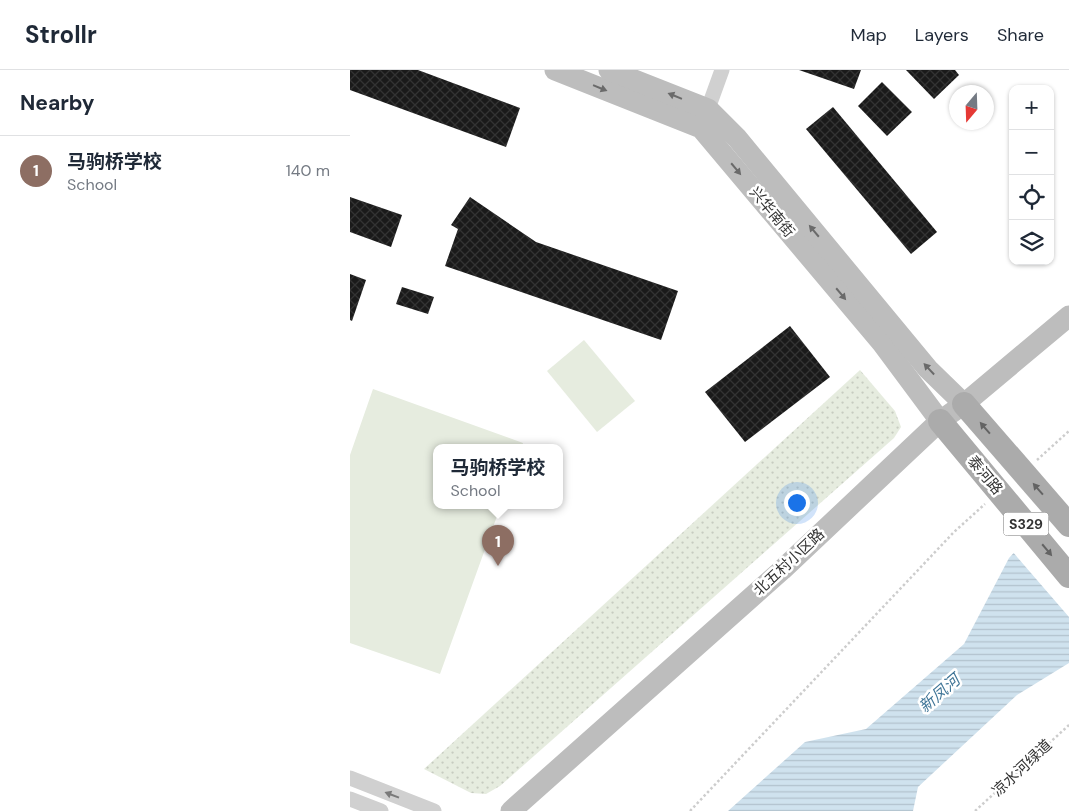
<!DOCTYPE html>
<html lang="en">
<head>
<meta charset="utf-8">
<style>
  body { margin:0; font-family:"DM Sans","Noto Sans SC",sans-serif; background:#f2f2f3; color:#1f2937 }
  .controls { position:absolute; right:15px; top:15px; display:grid; overflow:hidden; border-radius:10px; box-shadow:0 1px 4px #0004 }
  .controls button { width:45px; height:45px; display:grid; place-items:center; padding:0; border:0; border-bottom:1px solid #e0e1e3; background:#fff; color:#1f2937; font:25px sans-serif }
  .compass { position:absolute; left:599px; top:15px; width:45px; height:45px; border-radius:50%; background:#fff; box-shadow:0 1px 4px #0004; rotate:199deg }
  .you { position:absolute; left:446px; top:432px; width:18px; height:18px; margin:-12px; border:4px solid #fff; border-radius:50%; background:#1a73e8; box-shadow:0 0 0 8px #1a73e833 }
  .badge { display:grid; place-items:center; width:32px; height:32px; border-radius:50%; background:#e63946; color:#fff; font-size:16px; font-weight:700 }
  .pin { position:absolute; translate:-50% -41px; filter:drop-shadow(0 1px 2px #0008) }
  .pin::after { content:''; position:absolute; top:26px; width:18px; height:15px; background:inherit; clip-path:polygon(0 0,100% 0,50% 100%) }
  .popup { position:absolute; left:83px; top:374px; width:130px; height:65px; box-sizing:border-box; display:grid; place-content:center; border-radius:10px; background:#fff; filter:drop-shadow(0 1px 4px #0005); font-size:16px; white-space:nowrap; color:#747a83 }
  .popup b { font-size:19px; color:#1f2937 }
  .popup::after { content:''; position:absolute; left:50%; top:100%; margin-left:-10px; border:10px solid transparent; border-top-color:#fff }
  .list { margin:0; padding:0; list-style:none }
  h2 { display:flex; justify-content:space-between; align-items:center; height:65px; margin:0; padding:0 20px; font-size:21px }
  h2 small { font-size:16px; font-weight:400; color:#747a83 }
  .list li { display:grid; grid-template-columns:32px 1fr auto; gap:15px; align-items:center; box-sizing:border-box; height:70px; padding:0 20px; border-top:1px solid #e0e1e3 }
  .list b { display:block; font-size:19px; white-space:nowrap }
  .list p { margin:0; font-size:16px; white-space:nowrap; color:#747a83 }
  .list em { font-size:16px; font-style:normal; color:#747a83 }
  .icon { flex:none; width:28px; height:28px; fill:none; stroke:currentColor; stroke-width:2; stroke-linecap:round; stroke-linejoin:round }
  .map { position:relative; flex:none; width:719px; height:741px; overflow:hidden }
  header { display:flex; align-items:center; gap:30px; box-sizing:border-box; height:70px; padding:0 25px; background:#fff; border-bottom:1px solid #e0e1e3 }
  header strong { font-size:24px }
  nav { display:flex; gap:28px; margin-inline-start:auto; font-size:18px }
  main { display:flex }
  aside { flex:1; background:#fff }
  .map>svg:first-child { display:block }
  .park { fill:url(#park-dots) }
  .pitch { fill:#e6ecdf }
  .water { fill:url(#water-rules) }
  .pier { fill:#fff }
  .building { fill:url(#building-cross-hatch) }
  .lines { fill:none; stroke-linecap:round; stroke-linejoin:round }
  .path { stroke:#cdcdcd; stroke-width:2.5; stroke-dasharray:2.5 2.5; stroke-linecap:butt }
  .street { stroke:#d0d0d0; stroke-width:15 }
  .secondary { stroke:#bdbdbd; stroke-width:21 }
  .primary { stroke:#ababab; stroke-width:24 }
  .oneway { fill:#6a6a6a }
  .oneway2 { fill:#636363 }
  .oneway3 { fill:#7a7a7a }
  .labels { text-anchor:middle; stroke-width:5; stroke-linejoin:round; paint-order:stroke }
  .shield { fill:#fff; stroke:#707070; stroke-width:1 }
  .shield-label { font-size:14px; font-weight:bold; fill:#333 }
  .street-label { font-size:15px; fill:#333; stroke:#fff }
  .water-label { font-size:16px; font-style:italic; fill:#3f7597; stroke:#fff }
</style>
</head>
<body>
<header>
<strong>Strollr</strong>
<nav><a>Map</a><a>Layers</a><a>Share</a></nav>
</header>
<main>
<aside>
<h2>Nearby<small></small></h2>
<ul class="list">
<li><span class="badge" style="background:#8d6e63">1</span><div><b>马驹桥学校</b><p>School</p></div><em>140 m</em></li>
</ul>
</aside>
<div class="map">
<svg width="719" height="741" viewBox="0 0 719 741">
  <defs>
    <pattern id="park-dots" width="8" height="8" patternUnits="userSpaceOnUse" patternTransform="scale(1.25)"><rect width="8" height="8" fill="#e6ecdf"/><path d="M2 2h.1M6 6h.1" fill="none" stroke="#c6cbc0" stroke-width="1.8" stroke-linecap="round"/></pattern>
    <pattern id="water-rules" width="6" height="5" patternUnits="userSpaceOnUse" patternTransform="scale(1.25)"><rect width="6" height="5" fill="#cfe2ee"/><path d="M0 2.5h6" fill="none" stroke="#b2c2cd"/></pattern>
    <pattern id="building-cross-hatch" width="8" height="8" patternUnits="userSpaceOnUse" patternTransform="scale(1.25)"><rect width="8" height="8" fill="#1a1a1a"/><path d="M0 0l8 8M0 8l8-8" fill="none" stroke="#333"/></pattern>
  </defs>
  <rect width="100%" height="100%" fill="#fff"/>
  <path class="park" d="M510 300 545 341 551 357 544 368 150 716 136 724 121 723 74 699Z"/>
  <g class="pitch">
    <path d="M234 270 285 331 247 362 197 301Z"/>
    <path d="M23 319 173 373 172 377H87V435H151L90 604 0 573V385Z"/>
  </g>
  <path class="water" d="M719 423V593L667 625 568 717 563 741H378L455 672 516 659 614 574 659 488Z"/>
  <path class="pier" d="M719 420V547L662 481Z"/>
  <g class="building">
    <path d="M0 0H68L170 38 156 77 0 20Z"/>
    <path d="M449 0H511L504 19Z"/>
    <path d="M556 0H605L609 5 584 29Z"/>
    <path d="M532 12 562 42 537 66 508 36Z"/>
    <path d="M483 37 587 162 561 184 456 59Z"/>
    <path d="M0 127 52 145 41 177 0 162Z"/>
    <path d="M120 127 186 172 328 221 311 270 95 196 108 159 101 155Z"/>
    <path d="M0 204 16 210 2 251 0 250Z"/>
    <path d="M52 217 84 227 78 244 46 234Z"/>
    <path d="M440 256 480 307 395 372 355 322Z"/>
  </g>
  <g class="lines">
    <g class="path">
      <path d="M687 390 719 361"/>
      <path d="M340 741 604 462 635 434"/>
      <path d="M625 741 719 655"/>
    </g>
    <g class="street">
      <path d="M355 47 372 0"/>
      <path d="M0 708 84 741"/>
      <path d="M0 729 31 741"/>
    </g>
    <g class="secondary">
      <path d="M205 0 351 58 532 273 590 351"/>
      <path d="M259 0 358 39 387 68 578 299 614 334"/>
      <path d="M161 741 432 500 590 351 614 334 719 246"/>
    </g>
    <g class="primary">
      <path d="M614 334 719 455"/>
      <path d="M590 351 719 506"/>
    </g>
  </g>
  <defs><path id="oneway-solid" d="M-6-.8H1V-3.2L6.5 0L1 3.2V.8H-6Z" transform="scale(1.25)"/></defs>
  <g class="oneway">
    <use href="#oneway-solid" transform="translate(250 18) rotate(22)"/>
    <use href="#oneway-solid" transform="translate(325 26) rotate(-158)"/>
    <use href="#oneway-solid" transform="translate(386 99) rotate(50)"/>
    <use href="#oneway-solid" transform="translate(464 161) rotate(-130)"/>
    <use href="#oneway-solid" transform="translate(491 224) rotate(50)"/>
    <use href="#oneway-solid" transform="translate(579 299) rotate(-133)"/>
  </g>
  <g class="oneway2">
    <use href="#oneway-solid" transform="translate(635 358) rotate(-131)"/>
    <use href="#oneway-solid" transform="translate(688 419) rotate(-131)"/>
    <use href="#oneway-solid" transform="translate(697 480) rotate(50)"/>
  </g>
  <use class="oneway3" href="#oneway-solid" transform="translate(42 725) rotate(-159)"/>
  <g class="labels">
    <rect class="shield" x="653.5" y="442.5" width="45" height="23" rx="4"/>
    <g class="shield-label">
      <text x="676" y="459">S329</text>
    </g>
    <g class="street-label">
      <text transform="translate(422 142) rotate(50)" y="5">兴华南街</text>
      <text transform="translate(635 405) rotate(50)" y="5">泰河路</text>
      <text transform="translate(439 492) rotate(-43)" y="5">北五村小区路</text>
      <text transform="translate(672 698) rotate(-43)" y="5">凉水河绿道</text>
    </g>
    <g class="water-label">
      <text transform="translate(589 623) rotate(-41)" y="6">新凤河</text>
    </g>
  </g>
</svg>
<div class="controls">
<button>+</button>
<button>−</button>
<button><svg class="icon" aria-label="locate" viewBox="0 0 24 24"><circle cx="12" cy="12" r="6"/><path d="M12 2v4M12 18v4M2 12h4M18 12h4"/></svg></button>
<button><svg class="icon" aria-label="layers" viewBox="0 0 24 24"><path d="M12 4l9 5-9 5-9-5zM3 14l9 5 9-5"/></svg></button>
</div>
<svg class="compass" viewBox="-18 -18 36 36"><path d="M0-13l5 13h-10z" fill="#e53935"/><path d="M0 13l5-13h-10z" fill="#747a83"/></svg>
<div class="you"></div>
<div class="pin badge" style="left:148px;top:496px;background:#8d6e63">1</div>
<div class="popup"><b>马驹桥学校</b>School</div>
</div>
</main>
</body>
</html>
